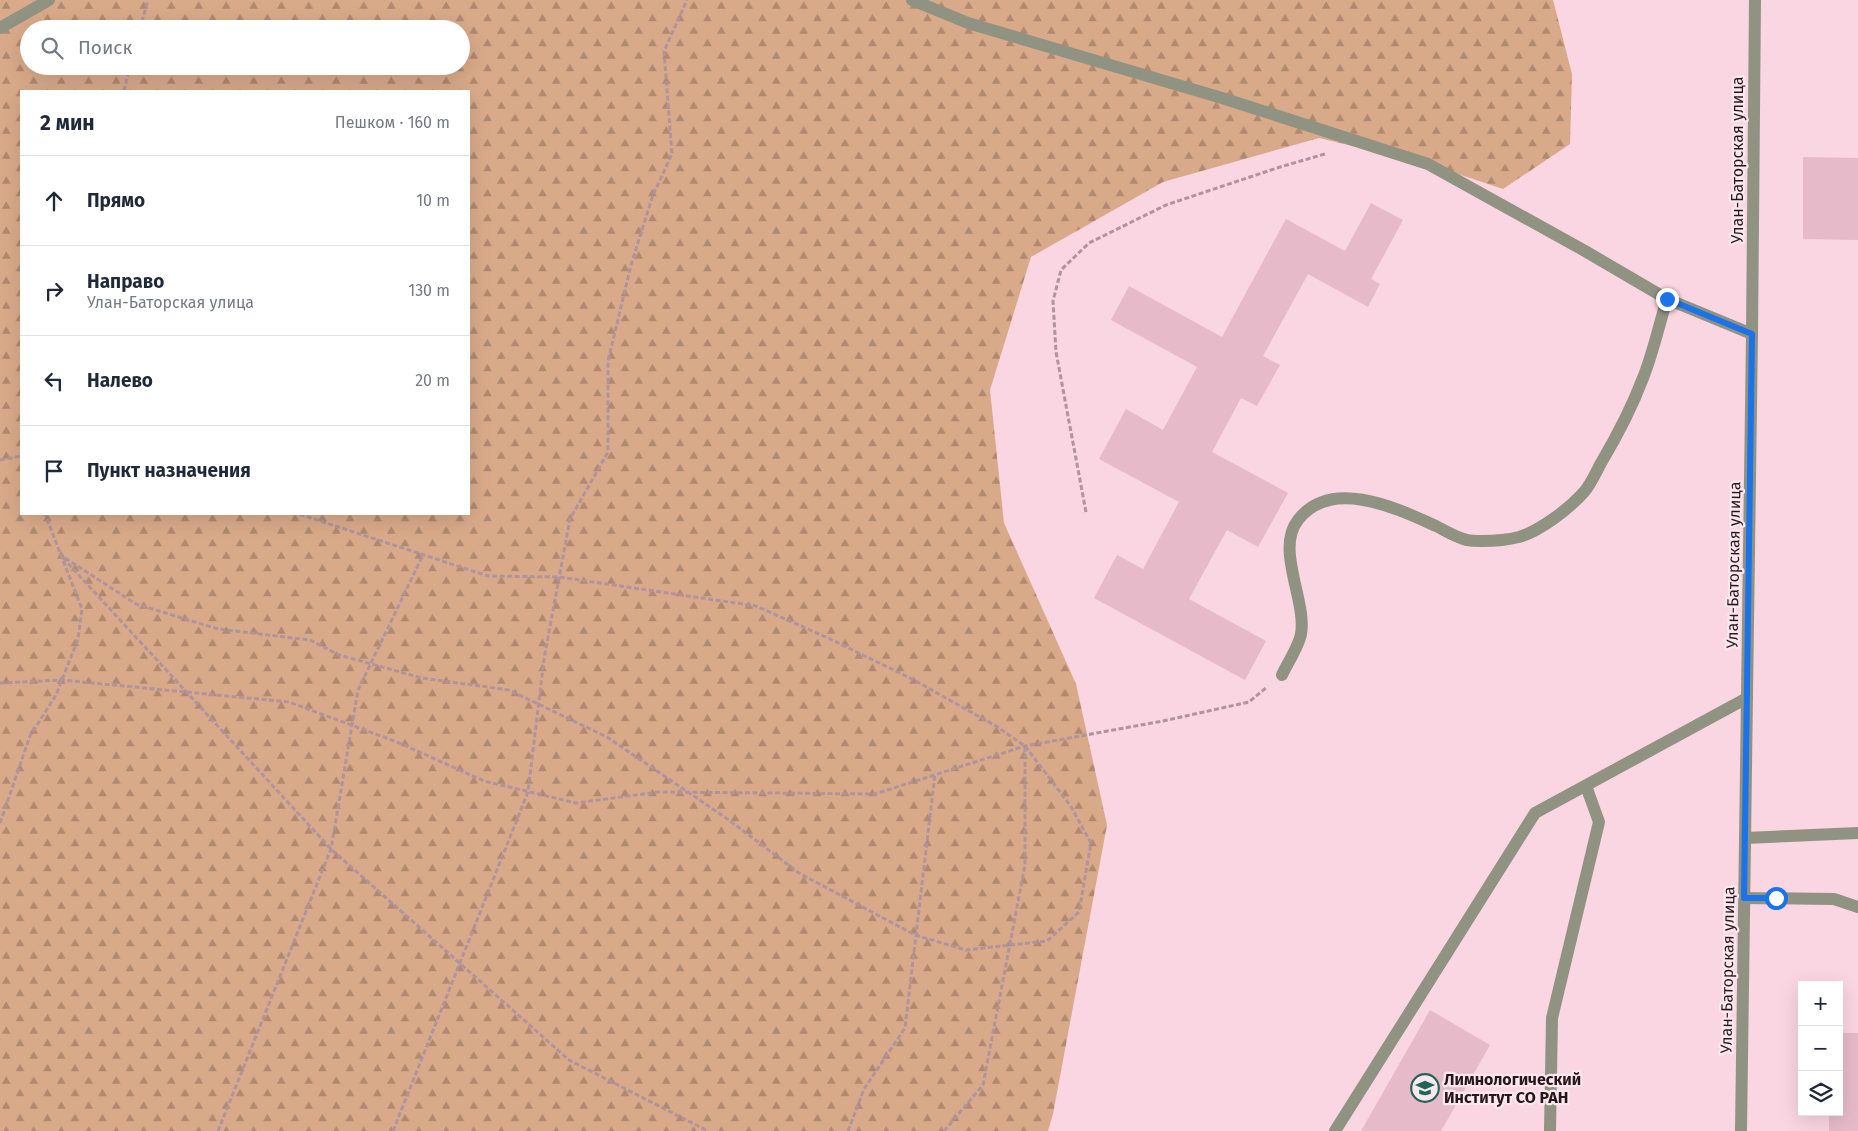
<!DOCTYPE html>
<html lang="ru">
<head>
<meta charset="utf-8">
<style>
  body { margin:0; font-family:"Fira Sans",sans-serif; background:#f2f2f3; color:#1f2937 }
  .controls { position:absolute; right:15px; bottom:15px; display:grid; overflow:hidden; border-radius:0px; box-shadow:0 5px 20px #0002 }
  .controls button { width:45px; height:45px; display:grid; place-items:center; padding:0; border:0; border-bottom:1px solid #e0e1e3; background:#fff; color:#1f2937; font:25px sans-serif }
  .stop { position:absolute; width:15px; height:15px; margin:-11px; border:4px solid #1a73e8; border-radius:50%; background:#fff }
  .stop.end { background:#1a73e8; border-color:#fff; box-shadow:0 1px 5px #0008 }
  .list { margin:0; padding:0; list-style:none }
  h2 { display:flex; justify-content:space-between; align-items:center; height:65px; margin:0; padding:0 20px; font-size:21px }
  h2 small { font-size:16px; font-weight:400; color:#747a83 }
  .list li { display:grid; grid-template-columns:32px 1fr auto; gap:15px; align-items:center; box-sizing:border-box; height:90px; padding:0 20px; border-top:1px solid #e0e1e3 }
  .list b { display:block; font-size:19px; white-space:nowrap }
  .list p { margin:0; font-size:16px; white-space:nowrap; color:#747a83 }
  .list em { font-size:16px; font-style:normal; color:#747a83 }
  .icon { flex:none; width:28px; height:28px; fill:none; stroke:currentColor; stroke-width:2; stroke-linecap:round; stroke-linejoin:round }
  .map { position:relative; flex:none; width:1858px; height:1131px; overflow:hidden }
  .search { position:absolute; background:#fff; box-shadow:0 5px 20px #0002; left:20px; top:20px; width:450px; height:55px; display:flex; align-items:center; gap:12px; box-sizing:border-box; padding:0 18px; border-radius:28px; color:#747a83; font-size:19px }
  .panel { position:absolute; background:#fff; box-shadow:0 5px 20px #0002; left:20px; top:90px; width:450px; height:425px; border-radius:0px }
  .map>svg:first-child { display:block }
  .forest { fill:url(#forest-firs); fill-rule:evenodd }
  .building { fill:#e7bac9 }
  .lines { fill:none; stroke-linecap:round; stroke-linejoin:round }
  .path { stroke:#b1939e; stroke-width:3; stroke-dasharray:5 2.5; stroke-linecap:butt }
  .minor { stroke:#909382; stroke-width:12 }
  .route { stroke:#1a73e8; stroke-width:6 }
  .labels { text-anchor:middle; stroke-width:4.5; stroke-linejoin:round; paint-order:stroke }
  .street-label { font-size:16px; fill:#27171d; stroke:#fbe8ee }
  .poi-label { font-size:16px; font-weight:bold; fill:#27171d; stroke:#fbe8ee; text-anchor:start }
</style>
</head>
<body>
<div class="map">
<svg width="1858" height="1131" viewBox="0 0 1858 1131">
  <defs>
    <pattern id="forest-firs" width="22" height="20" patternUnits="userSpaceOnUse" patternTransform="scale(1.25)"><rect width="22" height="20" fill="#d9aa8a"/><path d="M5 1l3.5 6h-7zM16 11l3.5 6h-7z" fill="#b08970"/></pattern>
  </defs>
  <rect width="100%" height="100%" fill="#fad5e2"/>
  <path class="forest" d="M0 0H1553L1572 74 1570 144 1503 189 1428 164 1319 138 1163 182 1031 257 990 390 1004 523 1076 684 1107 825 1053 1114 1048 1131H0ZM29 29H461V66H29ZM21 91H469V514H21Z"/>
  <g class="building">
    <path d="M1803 157 1858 158V240L1803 239Z"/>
    <path d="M1371 203 1403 220 1371 279 1380 284 1368 307 1308 274 1263 356 1280 365 1257 406 1241 398 1212 452 1288 493 1258 547 1227 530 1189 599 1266 641 1245 680 1094 598 1117 555 1143 569 1179 502 1099 459 1126 409 1163 430 1197 367 1111 320 1129 286 1222 337 1286 219 1345 251Z"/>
    <path d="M1430 1010 1490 1045 1441 1131H1361Z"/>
    <path d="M1839 1033H1858V1131H1829V1112H1839Z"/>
  </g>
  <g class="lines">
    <g class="path">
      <path d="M140 29 148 0"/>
      <path d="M124 91 130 66"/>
      <path d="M0 460 21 456"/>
      <path d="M1086 512 1056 352 1053 301 1061 270 1089 243 1166 205 1280 167 1325 154"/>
      <path d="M59 554 136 604 218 629 310 640 339 655 422 678 509 690 607 737 729 820 799 873 915 935 966 950 1047 941 1079 912 1091 843 1070 805 1025 746 996 726 912 679 828 638 756 606 559 577 488 576 299 514"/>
      <path d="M63 558 331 849 569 1060 708 1131"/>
      <path d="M0 683 62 680 289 702 397 742 484 781 576 803 658 792 875 794 1025 746 1163 721 1249 702 1267 687"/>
      <path d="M0 823 30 736 56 695 62 680 78 639 82 609 45 514"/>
      <path d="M218 1131 331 849 358 690 423 555"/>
      <path d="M393 1131 528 792 544 659 570 519 608 452V361L631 265 653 195 672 154 664 51 687 0"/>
      <path d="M848 1131 864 1089 905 1028 935 774"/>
      <path d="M944 1131 983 1085 1025 865V746"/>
    </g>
    <g class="minor">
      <path d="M912 0 968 23 1222 98 1428 164 1585 251 1667 299 1752 334"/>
      <path d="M0 28 49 0"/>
      <path d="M1282 675C1287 664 1299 646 1301 634 1307 601 1275 549 1298 520 1331 477 1396 508 1436 526 1446 531 1457 538 1467 540 1471 541 1477 541 1482 541 1495 541 1507 540 1519 537 1540 531 1570 508 1584 492 1591 484 1596 472 1601 463 1617 436 1632 407 1643 378 1653 353 1659 325 1667 299"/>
      <path d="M1745 838 1858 833"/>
      <path d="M1745 898 1834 899 1858 907"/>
      <path d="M1335 1131 1535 813 1747 698"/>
      <path d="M1550 1131 1552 1018 1599 822 1586 786"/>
      <path d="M1741 1131 1752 334 1755 0"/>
    </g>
  </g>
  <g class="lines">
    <path class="route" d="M1667 299 1752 334 1744 898H1776"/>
  </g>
  <defs>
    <symbol id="university-ring" viewBox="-11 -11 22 22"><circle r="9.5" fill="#fbe8ee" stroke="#226557" stroke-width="1.5"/><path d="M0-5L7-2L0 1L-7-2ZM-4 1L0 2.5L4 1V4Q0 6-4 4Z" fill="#226557"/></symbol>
  </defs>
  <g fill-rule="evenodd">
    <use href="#university-ring" x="1409" y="1072" width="32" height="32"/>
  </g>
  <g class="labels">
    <g class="street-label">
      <text transform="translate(1737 160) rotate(-90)" y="6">Улан-Баторская улица</text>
      <text transform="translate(1733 565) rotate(-89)" y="6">Улан-Баторская улица</text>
      <text transform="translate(1727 970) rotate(-89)" y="6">Улан-Баторская улица</text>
    </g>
    <g class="poi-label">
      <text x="1444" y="1085">Лимнологический<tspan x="1444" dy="18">Институт СО РАН</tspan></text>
    </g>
  </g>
</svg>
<div class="controls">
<button>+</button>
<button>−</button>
<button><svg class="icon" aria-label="layers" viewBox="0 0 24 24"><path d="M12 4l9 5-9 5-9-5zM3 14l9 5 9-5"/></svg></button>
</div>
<div class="stop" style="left:1776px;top:898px"></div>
<div class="stop end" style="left:1667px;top:299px"></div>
<div class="search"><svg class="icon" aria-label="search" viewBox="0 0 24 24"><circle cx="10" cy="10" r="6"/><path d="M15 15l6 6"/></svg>Поиск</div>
<section class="panel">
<h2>2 мин<small>Пешком · 160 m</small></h2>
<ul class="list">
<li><svg class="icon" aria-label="ahead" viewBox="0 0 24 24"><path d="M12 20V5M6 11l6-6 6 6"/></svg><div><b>Прямо</b></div><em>10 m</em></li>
<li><svg class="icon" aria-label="right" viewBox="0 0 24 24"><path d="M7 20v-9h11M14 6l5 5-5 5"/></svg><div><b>Направо</b><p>Улан-Баторская улица</p></div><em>130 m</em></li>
<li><svg class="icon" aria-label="left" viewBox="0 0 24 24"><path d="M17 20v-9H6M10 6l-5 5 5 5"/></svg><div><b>Налево</b></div><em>20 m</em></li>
<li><svg class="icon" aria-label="arrive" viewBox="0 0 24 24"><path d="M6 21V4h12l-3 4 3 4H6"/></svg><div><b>Пункт назначения</b></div></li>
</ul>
</section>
</div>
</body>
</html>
